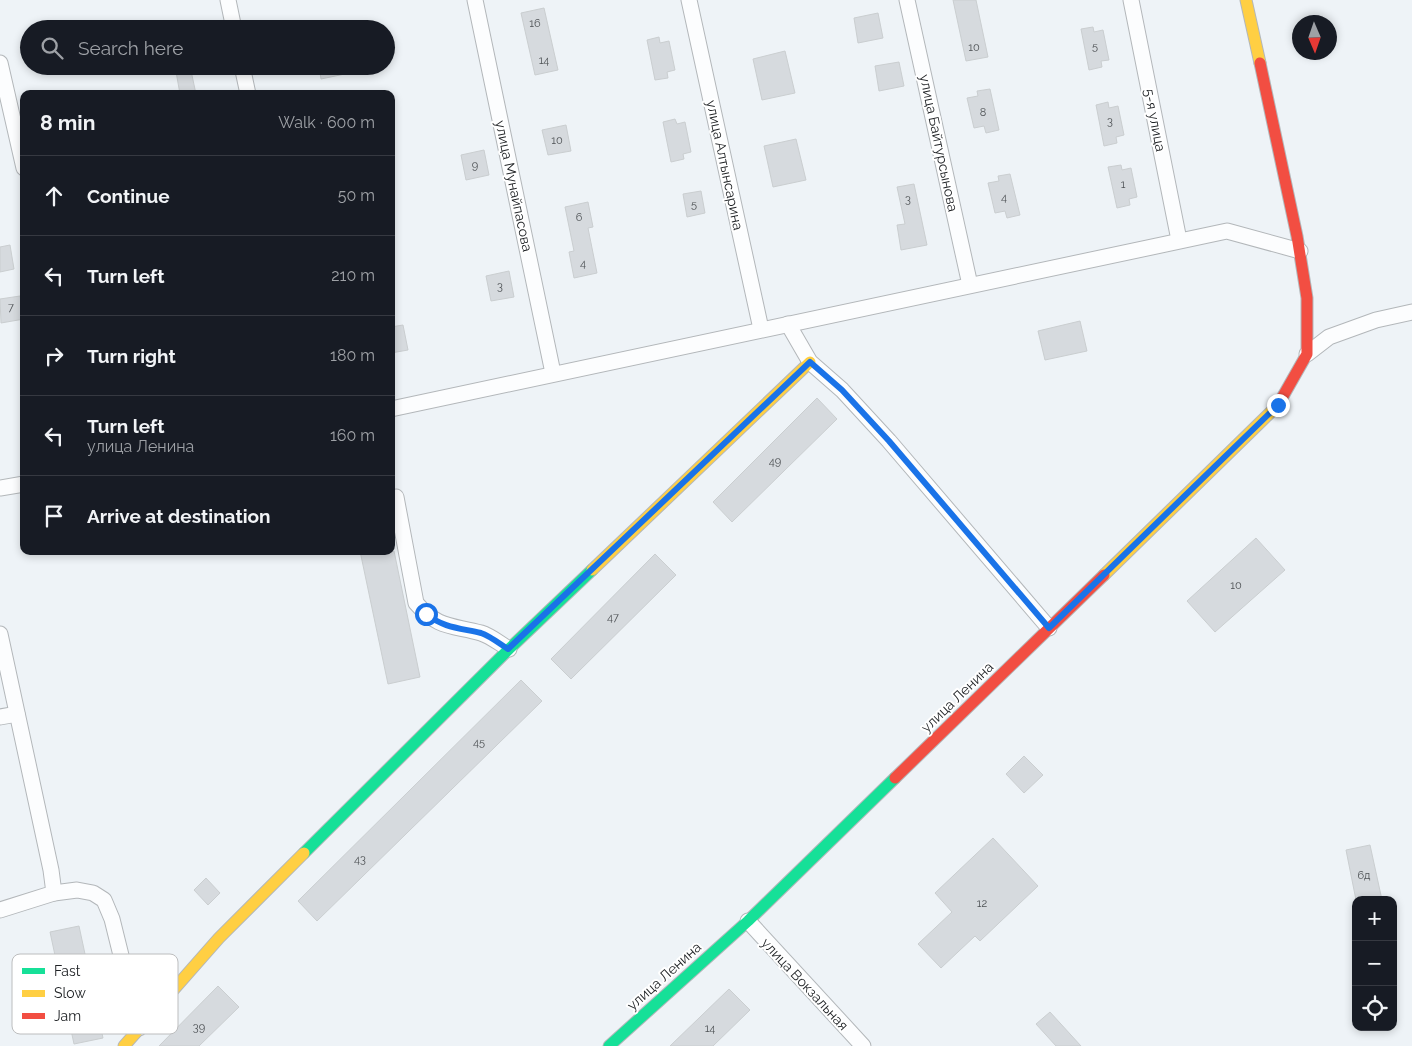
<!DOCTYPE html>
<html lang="en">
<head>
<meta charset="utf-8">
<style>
  body { margin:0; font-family:Raleway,sans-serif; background:#20242c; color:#f1f3f6 }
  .controls { position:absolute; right:15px; bottom:15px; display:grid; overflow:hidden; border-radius:10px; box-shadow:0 2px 8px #0003 }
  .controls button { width:45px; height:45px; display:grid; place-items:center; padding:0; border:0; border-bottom:1px solid #363941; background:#171b24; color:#f1f3f6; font:25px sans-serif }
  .compass { position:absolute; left:1292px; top:15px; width:45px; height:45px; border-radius:50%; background:#171b24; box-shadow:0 2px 8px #0003; rotate:178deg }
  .stop { position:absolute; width:15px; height:15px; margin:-11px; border:4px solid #1a73e8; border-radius:50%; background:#fff }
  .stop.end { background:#1a73e8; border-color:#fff; box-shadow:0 1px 5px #0008 }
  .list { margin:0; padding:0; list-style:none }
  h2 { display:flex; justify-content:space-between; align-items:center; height:65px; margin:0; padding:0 20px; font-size:21px }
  h2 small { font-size:16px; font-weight:400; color:#9ea1a6 }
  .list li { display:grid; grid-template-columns:32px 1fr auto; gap:15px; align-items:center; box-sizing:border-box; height:80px; padding:0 20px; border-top:1px solid #363941 }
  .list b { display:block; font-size:19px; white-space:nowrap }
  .list p { margin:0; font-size:16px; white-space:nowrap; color:#9ea1a6 }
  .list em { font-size:16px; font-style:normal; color:#9ea1a6 }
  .icon { flex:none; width:28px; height:28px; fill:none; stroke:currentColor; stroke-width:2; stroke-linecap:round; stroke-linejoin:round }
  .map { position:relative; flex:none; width:1412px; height:1046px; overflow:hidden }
  .search { position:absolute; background:#171b24; box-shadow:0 2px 8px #0003; left:20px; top:20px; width:375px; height:55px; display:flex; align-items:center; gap:12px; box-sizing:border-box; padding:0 18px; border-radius:28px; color:#9ea1a6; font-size:19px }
  .panel { position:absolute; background:#171b24; box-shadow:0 2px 8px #0003; left:20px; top:90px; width:375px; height:465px; border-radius:10px }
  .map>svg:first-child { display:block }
  .building { fill:#d6dade; stroke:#caced0 }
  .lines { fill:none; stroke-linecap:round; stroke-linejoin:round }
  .street-casing { stroke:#b3b7ba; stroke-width:17 }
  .fast-casing { stroke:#b3b7ba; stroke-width:13 }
  .slow-casing { stroke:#b3b7ba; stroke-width:13 }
  .jam-casing { stroke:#b3b7ba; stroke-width:13 }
  .street { stroke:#fcfdfe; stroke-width:15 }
  .fast { stroke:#16e098; stroke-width:11 }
  .slow { stroke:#ffcf43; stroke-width:11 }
  .jam { stroke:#f24e42; stroke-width:11 }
  .route { stroke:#1a73e8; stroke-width:6 }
  .labels { text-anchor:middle; stroke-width:4; stroke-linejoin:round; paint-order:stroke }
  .number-label { font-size:11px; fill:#4e5255 }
  .street-label { font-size:14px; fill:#202326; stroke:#fff }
  .key { fill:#fff; stroke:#bcbdbe; stroke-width:1 }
  .key-label { font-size:14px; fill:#202326 }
</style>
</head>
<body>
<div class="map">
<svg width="1412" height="1046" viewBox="0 0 1412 1046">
  <rect width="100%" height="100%" fill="#eef3f7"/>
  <g class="building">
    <path d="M953 0H976L988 57 966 61Z"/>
    <path d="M544 8 558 70 535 75 521 13Z"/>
    <path d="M878 13 883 38 858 43 854 18Z"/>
    <path d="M1093 27 1094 32 1103 30 1109 60 1101 61 1102 67 1089 70 1081 29Z"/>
    <path d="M659 37 660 43 669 41 675 70 667 72 668 78 655 80 647 40Z"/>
    <path d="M785 51 795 93 762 100 753 59Z"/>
    <path d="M899 62 904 86 879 91 875 66Z"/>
    <path d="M175 66H190L196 94H180Z"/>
    <path d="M319 66H358L359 71 321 79Z"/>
    <path d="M990 89 999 130 986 133 984 126 974 128 967 98 978 96 977 91Z"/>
    <path d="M1108 102 1109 108 1118 106 1124 135 1116 137 1117 143 1104 146 1096 105Z"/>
    <path d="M675 119 677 124 685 122 691 152 683 154 684 159 671 162 663 122Z"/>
    <path d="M566 125 571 151 548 155 542 130Z"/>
    <path d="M796 139 806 180 773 187 764 146Z"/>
    <path d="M484 150 489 175 466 180 461 155Z"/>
    <path d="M1121 165 1122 170 1131 168 1137 197 1129 199 1130 205 1117 208 1108 167Z"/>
    <path d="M1010 174 1020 215 1007 218 1005 211 995 213 988 183 999 181 998 176Z"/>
    <path d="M914 184 927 245 901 250 897 225 905 224 897 187Z"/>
    <path d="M701 191 705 213 687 217 683 194Z"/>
    <path d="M588 202 593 227 588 228 597 273 574 278 569 252 574 251 565 207Z"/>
    <path d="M10 245 14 269 0 272V247Z"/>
    <path d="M509 271 514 297 491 301 486 276Z"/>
    <path d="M20 296 24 319 1 323 0 299Z"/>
    <path d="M1080 321 1087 351 1045 360 1038 331Z"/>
    <path d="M403 325 408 350 391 353V327Z"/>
    <path d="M817 398 837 419 732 522 713 502Z"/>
    <path d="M1256 538 1285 570 1215 632 1187 601Z"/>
    <path d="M360 551H394L420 677 388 684Z"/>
    <path d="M655 554 676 575 571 679 551 659Z"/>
    <path d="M521 680 542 701 317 921 298 901Z"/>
    <path d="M1024 756 1043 775 1024 793 1006 774Z"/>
    <path d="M993 838 1038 886 980 941 975 936 941 968 918 944 952 912 935 893Z"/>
    <path d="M1370 845 1382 900H1356L1346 850Z"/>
    <path d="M206 878 220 893 208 905 194 890Z"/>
    <path d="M79 926 103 1038 74 1044 50 932Z"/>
    <path d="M218 986 239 1007 199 1046H159Z"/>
    <path d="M729 989 750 1010 713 1046H670Z"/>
    <path d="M1050 1012 1081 1046H1056L1036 1024Z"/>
  </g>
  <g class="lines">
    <defs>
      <g id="street">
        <path d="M228 0 234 29"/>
        <path d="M475 0 553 373"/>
        <path d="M689 0 761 329"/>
        <path d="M907 0 970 285"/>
        <path d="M1131 0 1179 240"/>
        <path d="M0 63 24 168"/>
        <path d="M242 66 248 94"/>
        <path d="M788 324 810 362 842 390 889 441 1049 628"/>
        <path d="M1307 354 1329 337 1376 320 1412 312"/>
        <path d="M391 409 1227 231 1300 251"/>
        <path d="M0 488 24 484"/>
        <path d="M396 497 416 603C438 629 452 625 481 633 491 636 500 644 509 649"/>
        <path d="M0 634 51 870 54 893 0 910"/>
        <path d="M0 717 17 714"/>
        <path d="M54 893 77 890 93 893 104 900 112 919 139 1028"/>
        <path d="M748 921 863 1046"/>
      </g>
      <g id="fast">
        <path d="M304 853 509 649 592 570"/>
        <path d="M609 1046 748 921 895 778"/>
      </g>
      <g id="slow">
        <path d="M1246 0 1260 63"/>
        <path d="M592 570 810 362"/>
        <path d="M1104 575 1278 405"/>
        <path d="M124 1046 219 938 304 853"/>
      </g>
      <g id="jam">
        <path d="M1260 63 1297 236 1307 298V354L1278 405"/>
        <path d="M895 778 1104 575"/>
      </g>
    </defs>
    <use href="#street" class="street-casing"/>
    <use href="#fast" class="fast-casing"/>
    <use href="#slow" class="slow-casing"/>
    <use href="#jam" class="jam-casing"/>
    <use href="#street" class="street"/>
    <use href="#fast" class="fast"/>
    <use href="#slow" class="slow"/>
    <use href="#jam" class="jam"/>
  </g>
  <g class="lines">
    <path class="route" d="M426 614C444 628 460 628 481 633 490 636 500 644 508 649L810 362 842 390 889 441 1049 628 1278 405"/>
  </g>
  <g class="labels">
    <g class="number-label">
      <text x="535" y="27">16</text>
      <text x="1095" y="50">5</text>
      <text x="974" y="51">10</text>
      <text x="544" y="64">14</text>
      <text x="983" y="116">8</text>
      <text x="1110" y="125">3</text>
      <text x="557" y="144">10</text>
      <text x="475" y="169">9</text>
      <text x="1123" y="188">1</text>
      <text x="1004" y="201">4</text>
      <text x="908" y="203">3</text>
      <text x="694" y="208">5</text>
      <text x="579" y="221">6</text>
      <text x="583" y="267">4</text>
      <text x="500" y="290">3</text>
      <text x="11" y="311">7</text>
      <text x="775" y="465">49</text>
      <text x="1236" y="589">10</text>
      <text x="613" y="621">47</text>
      <text x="479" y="746">45</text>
      <text x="360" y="863">43</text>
      <text x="1364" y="879">6д</text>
      <text x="982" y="907">12</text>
      <text x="199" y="1031">39</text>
      <text x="710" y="1032">14</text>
    </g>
    <g class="street-label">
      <text transform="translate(1155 120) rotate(79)" y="5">5-я улица</text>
      <text transform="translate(939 143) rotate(78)" y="5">улица Байтурсынова</text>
      <text transform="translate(725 165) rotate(78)" y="5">улица Алтынсарина</text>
      <text transform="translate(514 186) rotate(78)" y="5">улица Мунайпасова</text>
      <text transform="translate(957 697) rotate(-44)" y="5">улица Ленина</text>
      <text transform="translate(664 976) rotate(-42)" y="5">улица Ленина</text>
      <text transform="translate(805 984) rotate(47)" y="5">улица Вокзальная</text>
    </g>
  </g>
  <rect x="12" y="954" width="166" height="80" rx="8" class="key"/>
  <rect x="22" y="968" width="23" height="6" fill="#16e098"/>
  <rect x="22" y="990" width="23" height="7" fill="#ffcf43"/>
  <rect x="22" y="1013" width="23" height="6" fill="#f24e42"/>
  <g class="key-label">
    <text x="54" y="976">Fast</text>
    <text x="54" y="998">Slow</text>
    <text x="54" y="1021">Jam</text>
  </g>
</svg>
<div class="controls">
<button>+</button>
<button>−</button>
<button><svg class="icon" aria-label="locate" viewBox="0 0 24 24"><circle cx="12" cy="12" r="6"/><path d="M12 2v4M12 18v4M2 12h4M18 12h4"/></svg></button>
</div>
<svg class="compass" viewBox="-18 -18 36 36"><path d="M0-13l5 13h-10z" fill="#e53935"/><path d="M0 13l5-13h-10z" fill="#9ea1a6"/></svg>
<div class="stop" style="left:426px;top:614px"></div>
<div class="stop end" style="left:1278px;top:405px"></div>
<div class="search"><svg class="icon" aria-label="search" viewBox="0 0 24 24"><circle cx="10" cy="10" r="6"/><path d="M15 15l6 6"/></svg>Search here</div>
<section class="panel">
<h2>8 min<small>Walk · 600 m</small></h2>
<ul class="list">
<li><svg class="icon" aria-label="ahead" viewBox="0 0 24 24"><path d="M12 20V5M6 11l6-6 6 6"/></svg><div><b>Continue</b></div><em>50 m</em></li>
<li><svg class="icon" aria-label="left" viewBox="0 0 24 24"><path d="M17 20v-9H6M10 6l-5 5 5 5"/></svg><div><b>Turn left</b></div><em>210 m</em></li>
<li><svg class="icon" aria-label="right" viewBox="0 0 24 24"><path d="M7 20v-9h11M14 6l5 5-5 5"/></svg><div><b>Turn right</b></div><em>180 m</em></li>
<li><svg class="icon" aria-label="left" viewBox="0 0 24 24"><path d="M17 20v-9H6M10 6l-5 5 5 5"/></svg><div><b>Turn left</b><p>улица Ленина</p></div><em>160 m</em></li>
<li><svg class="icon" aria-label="arrive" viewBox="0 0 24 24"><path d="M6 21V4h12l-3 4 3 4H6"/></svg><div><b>Arrive at destination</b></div></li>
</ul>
</section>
</div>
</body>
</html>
